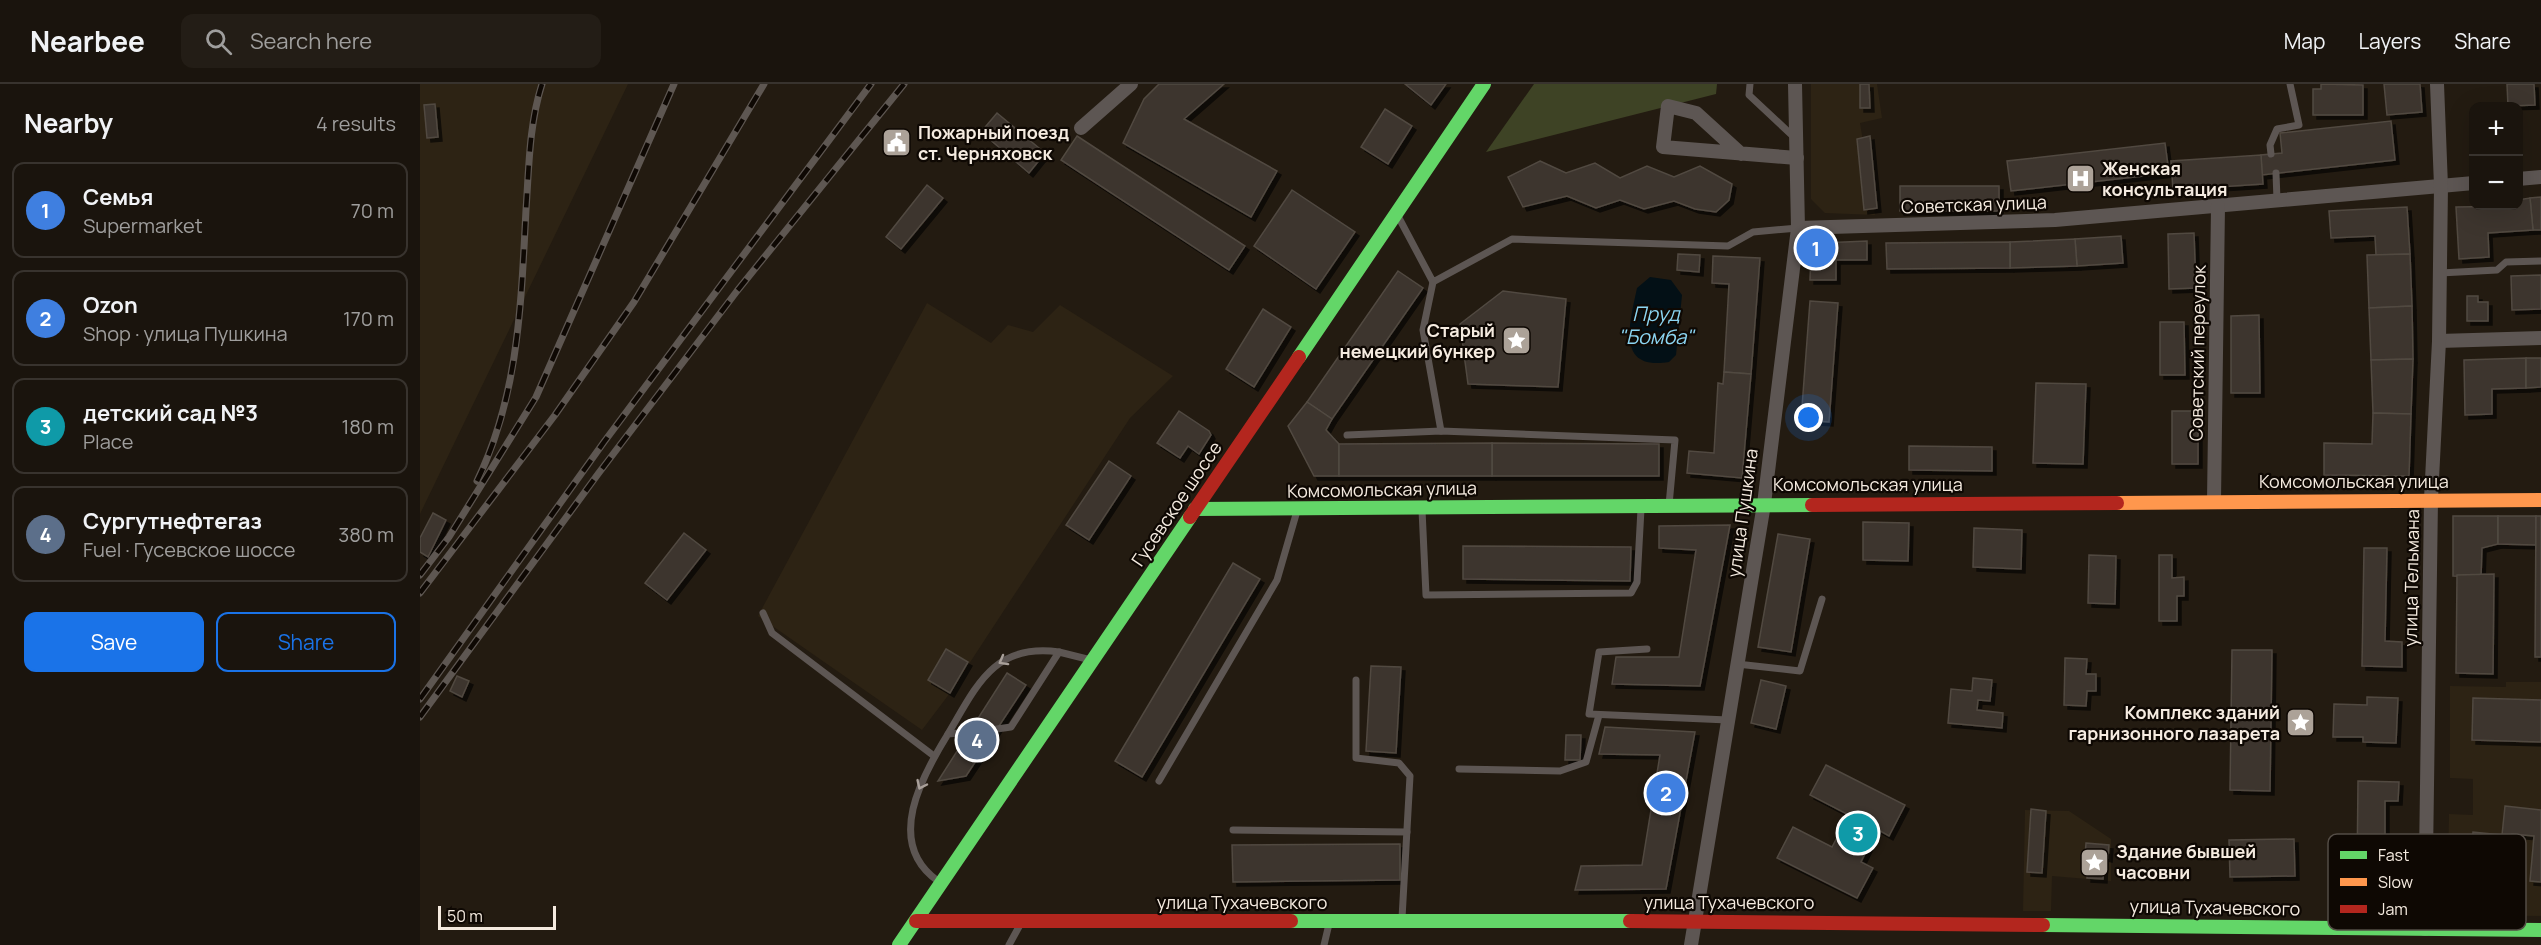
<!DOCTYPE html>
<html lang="en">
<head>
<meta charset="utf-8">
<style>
  body { margin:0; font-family:Manrope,sans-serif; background:#231d16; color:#f1f3f6 }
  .controls { position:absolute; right:18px; top:18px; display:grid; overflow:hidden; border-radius:12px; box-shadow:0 6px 24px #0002 }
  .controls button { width:54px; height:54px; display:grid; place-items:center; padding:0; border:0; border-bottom:2px solid #38332e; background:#1a140d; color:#f1f3f6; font:30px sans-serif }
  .scale { position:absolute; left:18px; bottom:15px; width:118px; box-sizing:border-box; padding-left:6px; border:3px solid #f5ebe0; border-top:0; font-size:16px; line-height:21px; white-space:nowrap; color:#f5ebe0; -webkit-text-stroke:4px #0e0803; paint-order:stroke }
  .you { position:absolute; left:1389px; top:334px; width:21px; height:21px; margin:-15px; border:4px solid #fff; border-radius:50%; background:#1a73e8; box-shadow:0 0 0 9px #1a73e833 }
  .badge { display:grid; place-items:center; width:39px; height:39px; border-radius:50%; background:#1a73e8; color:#fff; font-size:20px; font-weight:700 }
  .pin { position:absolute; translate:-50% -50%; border:3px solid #fff; box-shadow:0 2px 6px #0006 }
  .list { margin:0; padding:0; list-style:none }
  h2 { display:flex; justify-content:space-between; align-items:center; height:78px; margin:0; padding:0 24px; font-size:26px }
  h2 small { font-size:20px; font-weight:400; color:#9f9e9d }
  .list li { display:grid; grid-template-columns:39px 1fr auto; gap:18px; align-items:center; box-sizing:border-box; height:96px; margin:0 12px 12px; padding:0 12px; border:2px solid #38332e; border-radius:12px }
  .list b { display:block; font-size:22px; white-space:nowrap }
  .list p { margin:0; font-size:20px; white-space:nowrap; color:#9f9e9d }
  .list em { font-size:20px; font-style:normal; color:#9f9e9d }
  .actions { display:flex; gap:12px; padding:18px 24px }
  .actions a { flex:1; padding:14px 0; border:2px solid #1a73e8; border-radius:12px; text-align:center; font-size:21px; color:#1a73e8 }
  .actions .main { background:#1a73e8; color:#fff }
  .icon { flex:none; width:33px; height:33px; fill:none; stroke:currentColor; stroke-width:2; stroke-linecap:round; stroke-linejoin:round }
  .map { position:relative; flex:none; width:2121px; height:861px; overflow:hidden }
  header { display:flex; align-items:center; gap:36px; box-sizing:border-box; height:84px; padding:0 30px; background:#1a140d; border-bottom:2px solid #38332e }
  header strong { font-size:28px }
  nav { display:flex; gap:33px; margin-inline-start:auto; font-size:21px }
  .search { width:420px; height:54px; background:#231d16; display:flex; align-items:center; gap:15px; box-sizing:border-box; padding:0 21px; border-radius:12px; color:#9f9e9d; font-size:22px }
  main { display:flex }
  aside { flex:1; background:#1a140d }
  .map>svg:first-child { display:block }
  .industrial { fill:#2d2314 }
  .green { fill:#3e4325 }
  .water { fill:#031016 }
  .building { fill:#3c352e; stroke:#514941; stroke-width:1.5; filter:url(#shadow) }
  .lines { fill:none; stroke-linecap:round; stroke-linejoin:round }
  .lane { stroke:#5d5653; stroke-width:7 }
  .street { stroke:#5d5653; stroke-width:14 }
  .fast { stroke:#63d668; stroke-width:14 }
  .slow { stroke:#ff974d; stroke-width:14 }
  .jam { stroke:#b3261e; stroke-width:14 }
  .rail-casing { stroke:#5e5752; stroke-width:7 }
  .rail { stroke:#0e0803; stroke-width:4.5; stroke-dasharray:14; stroke-linecap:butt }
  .oneway { stroke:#a9a09a }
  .labels { text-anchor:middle; stroke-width:4.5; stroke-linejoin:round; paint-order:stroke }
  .poi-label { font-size:18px; font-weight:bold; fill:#f5ebe0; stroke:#0e0803; text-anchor:start }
  .street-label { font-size:18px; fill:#f5ebe0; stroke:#0e0803 }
  .water-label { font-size:20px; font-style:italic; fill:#8bd5f2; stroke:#0e0803 }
  .key { fill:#0e0803; stroke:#534c45; stroke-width:1.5 }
  .key-label { font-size:16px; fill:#f5ebe0 }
</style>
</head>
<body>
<header>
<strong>Nearbee</strong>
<div class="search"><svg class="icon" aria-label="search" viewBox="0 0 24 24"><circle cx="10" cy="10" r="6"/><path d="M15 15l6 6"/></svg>Search here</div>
<nav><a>Map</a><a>Layers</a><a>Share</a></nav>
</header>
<main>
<aside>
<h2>Nearby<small>4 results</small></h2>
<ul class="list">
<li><span class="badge" style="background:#3f7fe0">1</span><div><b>Семья</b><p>Supermarket</p></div><em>70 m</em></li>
<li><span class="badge" style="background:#3f7fe0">2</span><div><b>Ozon</b><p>Shop · улица Пушкина</p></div><em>170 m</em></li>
<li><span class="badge" style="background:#0f9aa8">3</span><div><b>детский сад №3</b><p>Place</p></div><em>180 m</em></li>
<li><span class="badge" style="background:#5c6f8a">4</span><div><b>Сургутнефтегаз</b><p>Fuel · Гусевское шоссе</p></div><em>380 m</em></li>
</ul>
<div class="actions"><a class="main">Save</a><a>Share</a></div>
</aside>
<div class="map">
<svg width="2121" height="861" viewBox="0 0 2121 861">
  <defs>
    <filter id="shadow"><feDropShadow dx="4" dy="4" stdDeviation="0" flood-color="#0009"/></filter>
  </defs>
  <rect width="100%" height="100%" fill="#231b11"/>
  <g class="industrial">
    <path d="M0 0H208L0 430Z"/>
    <path d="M1391 0H1457L1462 34 1440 39 1455 131 1405 129 1391 115Z"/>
    <path d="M507 219 571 259 588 241 613 248 640 221 753 292 710 334 530 609 502 646 338 532Z"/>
    <path d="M2086 598H2121V832L2027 831 2029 730 2053 731V695L2030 694V602L2086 603Z"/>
    <path d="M1605 726 1649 727 1691 755V797L1632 792 1631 827H1603Z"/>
  </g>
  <path class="green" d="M1114 0H1297L1296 10 1066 68Z"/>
  <path class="water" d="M1230 193 1251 196 1262 211 1256 271 1249 278C1195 287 1210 238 1217 204Z"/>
  <g class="building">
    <path d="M739 0H804L764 35 857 87 831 133 703 59 724 15Z"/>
    <path d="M985 0H1026L1011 21Z"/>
    <path d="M1440 0H1449L1450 24H1440Z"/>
    <path d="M1901 0 1943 1V31H1893V5H1901Z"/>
    <path d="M1964 0H2000L2002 28 1967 31Z"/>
    <path d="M2087 0H2114L2115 21 2088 22Z"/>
    <path d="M15 20 18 53 7 54 4 21Z"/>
    <path d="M965 25 992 42 968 80 941 63Z"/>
    <path d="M577 29 625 69 609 89 561 48Z"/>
    <path d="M1971 37 1975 76 1842 91 1841 71 1862 69 1860 49Z"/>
    <path d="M657 52 825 162 809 186 641 76Z"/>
    <path d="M1450 52 1457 124 1444 126 1437 55Z"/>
    <path d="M1745 59 1749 89 1591 107 1587 77Z"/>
    <path d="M1841 71 1843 100 1753 106 1751 77Z"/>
    <path d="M1120 77 1146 89 1175 79 1200 94 1227 82 1254 93 1280 82 1312 100 1309 116 1296 128 1275 125 1254 117 1224 125 1200 116 1176 124 1147 112 1103 123 1088 93Z"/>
    <path d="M507 101 523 114 481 165 466 153Z"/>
    <rect x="1480" y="102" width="99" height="25"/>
    <path d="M872 106 935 148 896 205 834 162Z"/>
    <path d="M2121 113V146H2113L2110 114Z"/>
    <path d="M2110 114 2113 146 2068 149 2069 173 2039 175 2036 123 2098 122V116Z"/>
    <path d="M1987 123 1990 170 1956 171 1955 152 1911 154 1909 127Z"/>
    <path d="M1774 149 1776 204 1749 205 1748 150Z"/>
    <path d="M1701 152 1703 179 1657 182 1655 155Z"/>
    <path d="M1655 155 1657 182 1590 184V158Z"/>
    <path d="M1447 157V176H1416V196H1390L1391 169 1401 159Z"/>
    <path d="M1590 158V184L1467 185 1466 159Z"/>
    <path d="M1258 170 1280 171 1279 188 1257 186Z"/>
    <path d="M1990 170 1992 222 1949 224 1947 171Z"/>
    <path d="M1293 172 1340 174 1331 290 1304 288 1309 200 1292 199Z"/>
    <path d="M978 187 1003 204 912 335 887 318Z"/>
    <path d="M2121 191V225L2092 226 2091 192Z"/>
    <path d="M1083 207 1146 215 1138 303 1048 300 1040 240Z"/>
    <path d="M2047 212H2058V218H2068V237H2047Z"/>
    <path d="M1390 217 1418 219 1409 338 1381 336Z"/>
    <path d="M1992 222 1993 275 1951 276 1949 224Z"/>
    <path d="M843 225 871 243 834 303 806 285Z"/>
    <path d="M1839 231 1840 309H1811V232Z"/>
    <path d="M1740 238H1764L1765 291H1740Z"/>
    <path d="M2106 274V304L2072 305V330L2045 331 2044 276Z"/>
    <path d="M2106 274H2121V303L2106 304Z"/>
    <path d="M1993 275 1991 330 1953 329 1951 276Z"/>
    <path d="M1304 288 1331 290 1322 394 1267 389 1269 367 1294 369 1298 299 1303 300Z"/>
    <path d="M1616 299 1666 300 1663 380 1613 379Z"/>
    <path d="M887 318 912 335 906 346 919 360V392H894L868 342Z"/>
    <path d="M759 327 789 347 791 351 779 370 768 362 760 374 737 359Z"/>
    <rect x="1752" y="327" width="26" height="53"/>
    <path d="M1953 329 1991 330 1989 392 1904 391V359L1952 360Z"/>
    <path d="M1072 359 1239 360V392H1072Z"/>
    <path d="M1072 359V392H919V360Z"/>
    <path d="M1489 362 1572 363V387L1489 386Z"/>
    <path d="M689 377 711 392 669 456 646 441Z"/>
    <path d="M13 429 26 436 8 473 0 468V454Z"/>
    <path d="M2033 432H2078V460L2062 464 2061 493 2033 492Z"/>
    <path d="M2078 432H2116V461L2078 460Z"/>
    <path d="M2116 432H2121V573H2115Z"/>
    <path d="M1443 438 1489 439 1488 477 1443 476Z"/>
    <path d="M1310 441 1280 602 1192 600 1196 573H1259L1276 466 1239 464V442Z"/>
    <path d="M1554 444 1602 446 1601 485 1553 483Z"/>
    <path d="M264 449 286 466 247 516 225 499Z"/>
    <path d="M1358 450 1390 455 1371 568 1338 563Z"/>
    <path d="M1043 462 1211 463 1210 497 1043 495Z"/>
    <path d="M1944 464H1967L1965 557 1982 558V583L1942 582Z"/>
    <path d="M1669 471 1696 472 1695 520 1668 519Z"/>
    <path d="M1739 471H1752V494L1764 493V512H1757V537H1739Z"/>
    <path d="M813 479 840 495 722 693 695 677Z"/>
    <path d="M2074 490 2073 590 2036 589 2037 491Z"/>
    <path d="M526 565 548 578 530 609 508 596Z"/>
    <path d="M1812 566H1852L1850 707 1810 706Z"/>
    <path d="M1645 574 1667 575 1666 590H1676V607H1667L1666 622 1644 621Z"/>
    <path d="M951 582 981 583 976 669 946 667Z"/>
    <path d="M587 589 606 601 546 692 518 697Z"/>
    <path d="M37 592 49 597 42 613 30 607Z"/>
    <path d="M1553 594 1572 596 1570 617 1558 616 1557 626 1583 629 1582 644 1528 639 1531 605 1552 607Z"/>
    <path d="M1341 596 1366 602 1356 645 1331 639Z"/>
    <path d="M1947 613 1978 614 1976 659 1943 658V653H1913L1914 620 1947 621Z"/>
    <path d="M2053 614 2121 616V658L2052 656Z"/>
    <path d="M1185 643 1275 648 1246 805 1155 806 1161 782 1222 781 1240 671 1179 670Z"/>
    <path d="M1146 651H1161L1160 676H1145Z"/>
    <path d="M1406 681 1485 721 1469 752 1457 745 1441 778 1453 784 1437 814 1357 774 1373 743 1412 763 1429 731 1390 711Z"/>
    <path d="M1938 697 1979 698 1978 717H1965V792L1937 791Z"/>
    <path d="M2085 722 2121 726V798L2110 797 2114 752 2092 750 2087 797 2048 793 2053 748 2082 751Z"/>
    <path d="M1611 725 1626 727 1622 789 1607 788Z"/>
    <path d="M1874 755 1875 792 1810 793 1809 756Z"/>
    <path d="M1666 759 1689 761 1688 774 1684 773 1683 795 1667 794 1669 772H1665Z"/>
    <path d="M980 760V796L813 798 812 761Z"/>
  </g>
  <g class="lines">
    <g class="lane">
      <path d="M1330 0 1329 11 1376 55"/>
      <path d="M1851 70 1850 61 1857 45 1879 41 1870 0"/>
      <path d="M1856 89 1857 116"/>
      <path d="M979 134 1013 198 1092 155 1308 162 1333 148 1378 144"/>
      <path d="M2020 189 2077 186 2086 178 2121 177"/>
      <path d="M1013 198 1003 246 1021 347"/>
      <path d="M927 351 1021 347 1255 356 1249 421"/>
      <path d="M1002 426 1006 511 1211 509 1217 498 1221 425"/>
      <path d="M343 529 352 549 514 672"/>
      <path d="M1227 565 1179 568 1169 630 1308 636"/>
      <path d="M1317 580 1380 587 1402 515"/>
      <path d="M936 596V674L979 679 990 692 982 834"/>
      <path d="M577 645 591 643 639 568 667 575"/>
      <path d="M528 650C557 601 574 559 639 568"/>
      <path d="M1039 685 1140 687 1166 678 1179 631"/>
      <path d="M739 697 857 496 877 427"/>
      <path d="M813 746 987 748"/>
      <path d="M518 797C464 759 502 692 528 650L549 648"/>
      <path d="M589 861 601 839"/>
      <path d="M904 861 909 840"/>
    </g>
    <g class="street">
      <path d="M661 44 711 0"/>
      <path d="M1321 70 1276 29 1248 22 1243 63 1377 74"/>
      <path d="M2098 95 2121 93"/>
      <path d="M1378 144 1635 136 2054 99"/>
      <path d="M2019 257 2121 254"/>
      <path d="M1794 417 1798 122"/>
      <path d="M2005 845 2011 415 2019 257 2021 102 2017 0"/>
      <path d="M1271 861 1344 420 1378 144 1375 0"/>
    </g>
    <g class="fast">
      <path d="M879 273 1064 0"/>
      <path d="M775 425 1392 421"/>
      <path d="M871 837H1210"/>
      <path d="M1623 841 2121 846"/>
      <path d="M479 861 770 433"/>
    </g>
    <path class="slow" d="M1697 419 2121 416"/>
    <g class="jam">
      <path d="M1392 421 1697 419"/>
      <path d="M770 433 879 273"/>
      <path d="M496 837H871"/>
      <path d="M1210 837 1623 841"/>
    </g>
    <defs>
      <g id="rail">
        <path d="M57 397C99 311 101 219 106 126 109 83 109 41 122 0"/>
        <path d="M0 491 29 453 116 313 254 0"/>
        <path d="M0 509 135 331 214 218 344 0"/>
        <path d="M0 615 184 358 451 0"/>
        <path d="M0 633 178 390 317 207 484 0"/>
      </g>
    </defs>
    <use href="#rail" class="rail-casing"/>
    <use href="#rail" class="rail"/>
  </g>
  <defs><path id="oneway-chevron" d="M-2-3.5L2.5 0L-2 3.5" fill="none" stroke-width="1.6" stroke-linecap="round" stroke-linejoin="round" transform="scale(1.5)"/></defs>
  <g class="oneway">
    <use href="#oneway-chevron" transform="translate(583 577) rotate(151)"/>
    <use href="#oneway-chevron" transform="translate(501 701) rotate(115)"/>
  </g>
  <defs>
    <symbol id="civic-square" viewBox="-11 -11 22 22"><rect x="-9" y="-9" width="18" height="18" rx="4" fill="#aca298" stroke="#0e0803"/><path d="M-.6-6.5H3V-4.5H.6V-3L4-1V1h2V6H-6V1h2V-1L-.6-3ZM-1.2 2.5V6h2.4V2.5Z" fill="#fff"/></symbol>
    <symbol id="hospital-square" viewBox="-11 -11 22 22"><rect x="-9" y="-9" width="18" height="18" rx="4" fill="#aca298" stroke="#0e0803"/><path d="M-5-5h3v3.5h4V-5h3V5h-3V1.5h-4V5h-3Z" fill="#fff"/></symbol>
    <symbol id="sight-square" viewBox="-11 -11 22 22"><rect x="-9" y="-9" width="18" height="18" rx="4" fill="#aca298" stroke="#0e0803"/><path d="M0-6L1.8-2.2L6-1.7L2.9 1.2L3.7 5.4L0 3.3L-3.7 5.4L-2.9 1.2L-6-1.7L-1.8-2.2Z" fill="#fff"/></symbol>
  </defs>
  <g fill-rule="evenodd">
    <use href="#civic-square" x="460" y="42" width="33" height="33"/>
    <use href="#hospital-square" x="1644" y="78" width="33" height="33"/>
    <use href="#sight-square" x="1080" y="240" width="33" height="33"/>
    <use href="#sight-square" x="1864" y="622" width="33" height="33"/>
    <use href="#sight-square" x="1658" y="762" width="33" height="33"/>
  </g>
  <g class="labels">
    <g class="poi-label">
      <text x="498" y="55">Пожарный поезд<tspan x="498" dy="21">ст. Черняховск</tspan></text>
      <text x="1682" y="91">Женская<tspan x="1682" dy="21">консультация</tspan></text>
      <text x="1075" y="253" text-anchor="end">Старый<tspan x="1075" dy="21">немецкий бункер</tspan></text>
      <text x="1860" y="635" text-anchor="end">Комплекс зданий<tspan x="1860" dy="21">гарнизонного лазарета</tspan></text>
      <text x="1696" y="774">Здание бывшей<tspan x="1696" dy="21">часовни</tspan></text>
    </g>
    <g class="street-label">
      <text transform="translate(1554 121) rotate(-2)" y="6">Советская улица</text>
      <text transform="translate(1778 269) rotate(-89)" y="6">Советский переулок</text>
      <text x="1934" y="404">Комсомольская улица</text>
      <text x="1448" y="407">Комсомольская улица</text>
      <text transform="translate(962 406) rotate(-1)" y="6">Комсомольская улица</text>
      <text transform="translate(757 420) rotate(-56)" y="6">Гусевское шоссе</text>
      <text transform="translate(1323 429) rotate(-82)" y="6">улица Пушкина</text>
      <text transform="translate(1992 494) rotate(-89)" y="6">улица Тельмана</text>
      <text x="822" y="825">улица Тухачевского</text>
      <text x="1309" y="825">улица Тухачевского</text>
      <text transform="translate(1795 824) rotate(1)" y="6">улица Тухачевского</text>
    </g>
    <g class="water-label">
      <text x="1236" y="237">Пруд<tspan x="1236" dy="23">"Бомба"</tspan></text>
    </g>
  </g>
  <rect x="1908" y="750" width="198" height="96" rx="9" class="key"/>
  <rect x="1920" y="767" width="27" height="8" fill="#63d668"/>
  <rect x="1920" y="794" width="27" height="8" fill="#ff974d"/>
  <rect x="1920" y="821" width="27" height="8" fill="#b3261e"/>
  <g class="key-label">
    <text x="1958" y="777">Fast</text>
    <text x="1958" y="804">Slow</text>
    <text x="1958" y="831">Jam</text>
  </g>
</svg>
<div class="controls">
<button>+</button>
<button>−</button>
</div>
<div class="scale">50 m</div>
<div class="you"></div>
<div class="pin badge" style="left:1396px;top:164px;background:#3f7fe0">1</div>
<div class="pin badge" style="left:1246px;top:709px;background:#3f7fe0">2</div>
<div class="pin badge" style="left:1438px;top:749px;background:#0f9aa8">3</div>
<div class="pin badge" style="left:557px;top:656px;background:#5c6f8a">4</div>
</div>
</main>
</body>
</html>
